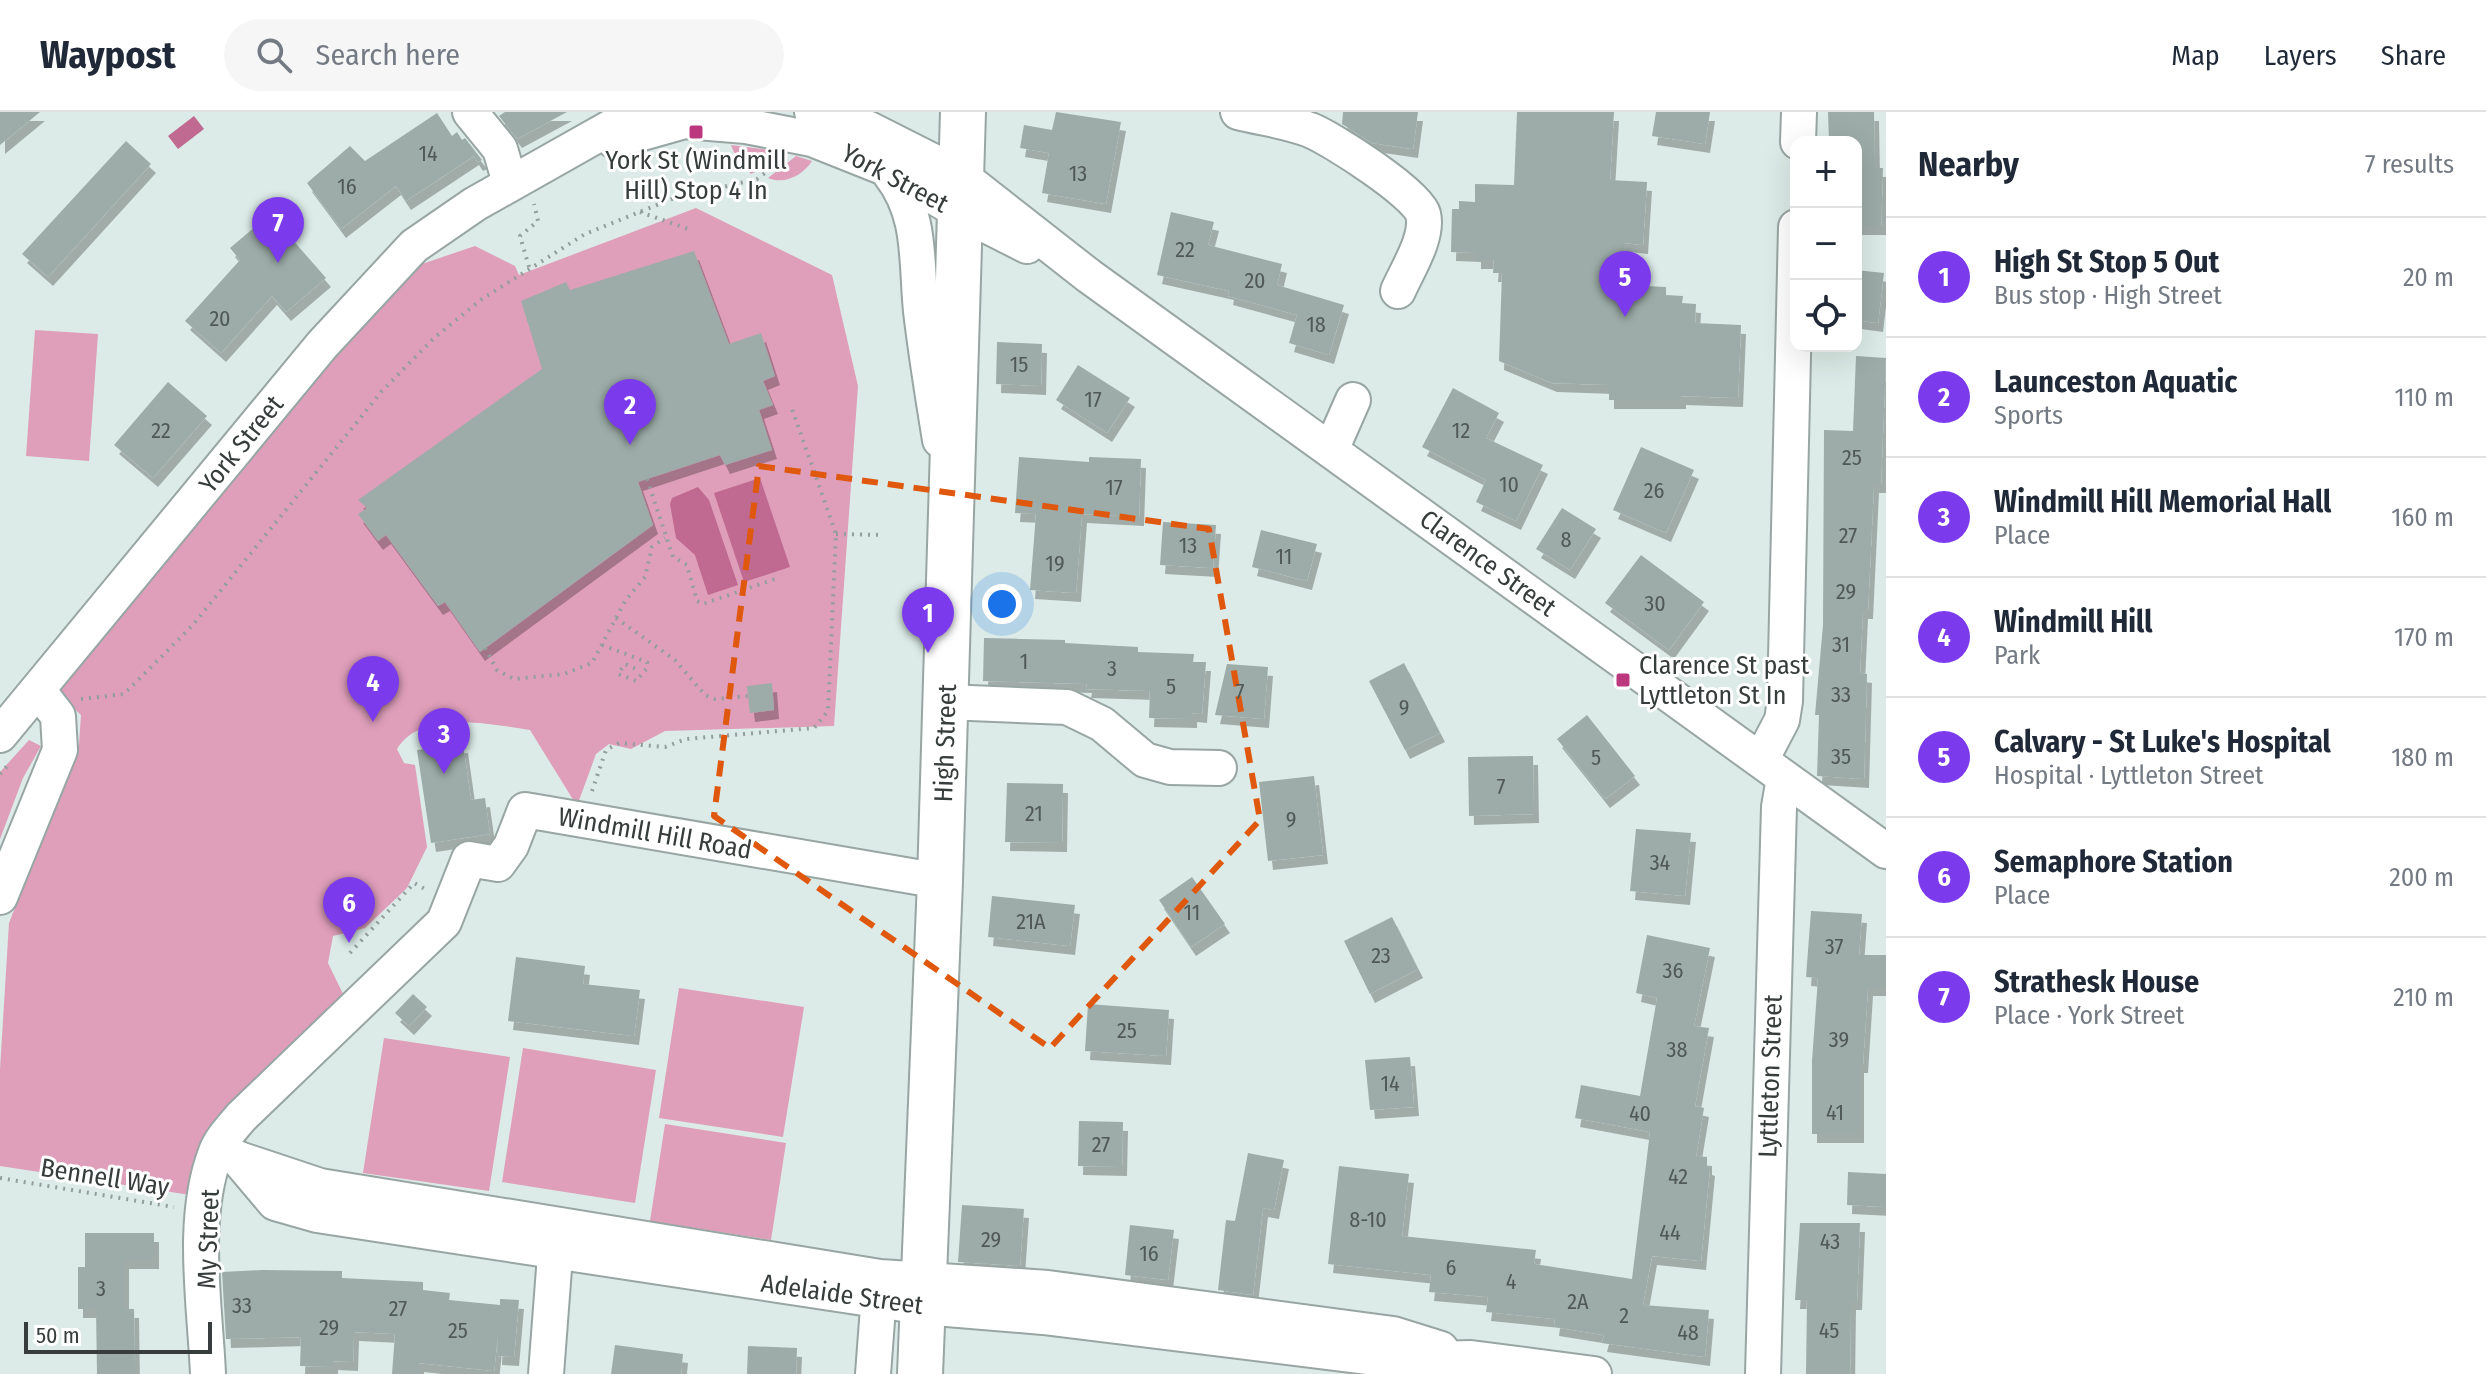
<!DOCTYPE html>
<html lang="en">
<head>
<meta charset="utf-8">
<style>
  body { margin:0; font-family:"Fira Sans Condensed",sans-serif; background:#f6f6f7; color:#1f2937 }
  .controls { position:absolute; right:24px; top:24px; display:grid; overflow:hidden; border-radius:16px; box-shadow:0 8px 32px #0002 }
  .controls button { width:72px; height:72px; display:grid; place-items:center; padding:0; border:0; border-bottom:2px solid #e0e1e3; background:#fff; color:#1f2937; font:40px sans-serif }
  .scale { position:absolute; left:24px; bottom:20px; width:188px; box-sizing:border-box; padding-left:8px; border:4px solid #373d3c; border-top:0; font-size:22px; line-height:28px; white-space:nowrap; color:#373d3c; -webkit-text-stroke:6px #fff; paint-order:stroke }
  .you { position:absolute; left:1002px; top:492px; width:28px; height:28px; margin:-20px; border:6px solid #fff; border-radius:50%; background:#1a73e8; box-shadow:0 0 0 12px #1a73e833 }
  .badge { display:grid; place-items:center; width:52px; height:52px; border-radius:50%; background:#7c3aed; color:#fff; font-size:26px; font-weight:700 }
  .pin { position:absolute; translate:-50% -66px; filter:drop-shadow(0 2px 4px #0008) }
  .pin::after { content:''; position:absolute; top:42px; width:28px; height:24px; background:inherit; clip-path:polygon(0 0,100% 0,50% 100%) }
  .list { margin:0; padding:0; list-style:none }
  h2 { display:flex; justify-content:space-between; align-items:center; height:104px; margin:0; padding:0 32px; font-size:34px }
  h2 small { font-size:26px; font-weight:400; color:#747a83 }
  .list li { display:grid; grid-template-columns:52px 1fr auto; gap:24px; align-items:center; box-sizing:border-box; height:120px; padding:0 32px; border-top:2px solid #e0e1e3 }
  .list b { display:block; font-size:30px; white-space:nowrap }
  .list p { margin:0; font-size:26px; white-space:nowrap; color:#747a83 }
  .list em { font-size:26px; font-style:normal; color:#747a83 }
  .icon { flex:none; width:44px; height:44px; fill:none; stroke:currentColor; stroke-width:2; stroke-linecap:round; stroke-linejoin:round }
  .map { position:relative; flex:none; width:1886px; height:1262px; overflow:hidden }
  header { display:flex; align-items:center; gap:48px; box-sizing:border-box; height:112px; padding:0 40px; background:#fff; border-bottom:2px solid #e0e1e3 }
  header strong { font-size:38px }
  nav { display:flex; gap:44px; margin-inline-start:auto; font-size:28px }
  .search { width:560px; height:72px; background:#f6f6f7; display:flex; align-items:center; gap:20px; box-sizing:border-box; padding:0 28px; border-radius:44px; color:#747a83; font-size:30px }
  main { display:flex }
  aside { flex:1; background:#fff }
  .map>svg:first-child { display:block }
  .green { fill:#df9eba }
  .water { fill:#c06991 }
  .building { fill:#9daca8; filter:url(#shadow) }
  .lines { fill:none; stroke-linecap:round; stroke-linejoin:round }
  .minor-casing { stroke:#98a6a3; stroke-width:38 }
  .major-casing { stroke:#98a6a3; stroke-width:48 }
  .path { stroke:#939e9c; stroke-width:4; stroke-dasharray:2 6; stroke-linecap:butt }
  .minor { stroke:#fff; stroke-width:34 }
  .major { stroke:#fff; stroke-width:44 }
  .marked { fill:none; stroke:#df580e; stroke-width:6; stroke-dasharray:16 10; stroke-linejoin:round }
  .poi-dot { fill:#bc387e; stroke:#fff; stroke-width:3 }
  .labels { text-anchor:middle; stroke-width:6; stroke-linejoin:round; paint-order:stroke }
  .number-label { font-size:22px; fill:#505957 }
  .poi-label { font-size:26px; fill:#373d3c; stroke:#fff }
  .street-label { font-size:26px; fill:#373d3c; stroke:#fff }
</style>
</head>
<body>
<header>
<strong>Waypost</strong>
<div class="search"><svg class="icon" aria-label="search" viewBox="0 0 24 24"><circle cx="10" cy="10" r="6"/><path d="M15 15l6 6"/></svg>Search here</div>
<nav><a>Map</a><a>Layers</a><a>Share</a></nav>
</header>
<main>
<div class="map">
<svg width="1886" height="1262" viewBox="0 0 1886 1262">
  <defs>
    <filter id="shadow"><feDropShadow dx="5" dy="9" stdDeviation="0" flood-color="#0004"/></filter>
  </defs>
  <rect width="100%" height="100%" fill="#dcebe7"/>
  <g class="green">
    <path d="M731 33 779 39 767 54 751 62 736 45Z"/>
    <path d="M796 44 812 49C803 63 785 73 768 66Z"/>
    <path d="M696 96 832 163 858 274 834 614 665 619 631 637 609 632 596 642 577 694 530 618C490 612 421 597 397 637L404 651 415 653 427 735 407 776 365 816 333 824 328 851 345 886 197 1084 0 1054V957L9 811 79 632 81 603 58 581 315 263 419 153 475 134 515 154 519 163Z"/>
    <path d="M35 218 98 222 89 349 26 344Z"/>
    <path d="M29 628 41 634 23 666 0 727V660Z"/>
    <path d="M679 876 804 895 783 1025 659 1006Z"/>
    <path d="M384 926 510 945 489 1079 363 1061Z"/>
    <path d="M523 936 656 958 635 1091 502 1070Z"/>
    <path d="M665 1012 786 1031 771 1128 650 1109Z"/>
  </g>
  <g class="water">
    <path d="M194 4 204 17 178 37 168 24Z"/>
    <path d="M760 366 790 455 744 470 714 381Z"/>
    <path d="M698 375 709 388 738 473 708 483 695 443 676 426 670 392 672 386Z"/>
  </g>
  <g class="building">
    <path d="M0 0H40L0 33Z"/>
    <path d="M505 0H567L517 27 499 4Z"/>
    <path d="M1056 0 1121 10 1106 92 1042 81 1049 41 1020 36 1024 13 1052 18Z"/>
    <path d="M1343 0H1418L1413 37 1372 31 1342 12Z"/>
    <path d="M1517 0H1614L1610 68 1647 70 1643 133 1625 131 1624 173 1666 175V183L1683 184 1682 191 1696 192 1695 211 1741 213 1738 286 1681 284V288H1609V273L1552 271 1499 249 1502 161H1493L1494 148H1476V141L1451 140 1452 97H1459V89L1475 90V72L1514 73Z"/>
    <path d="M1656 0H1710L1705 32 1652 24Z"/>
    <path d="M1828 0H1874L1875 56H1883L1881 114H1856V30H1829Z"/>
    <path d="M437 1 452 24 457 20 462 28 465 26 482 48 478 50 474 44 406 89 396 74 341 117 307 71 350 34 365 49Z"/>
    <path d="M126 29 151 52 48 165 22 142Z"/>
    <path d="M1171 100 1214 110 1208 133 1282 152 1277 173 1344 193 1329 243 1289 231 1297 203 1228 184 1229 179 1157 163Z"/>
    <path d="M270 102 326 166 286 200 272 184 221 241 185 209 240 148 230 136Z"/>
    <path d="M694 139 729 232 761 221 775 264 763 269 773 293 759 298 772 338 725 353 720 343 638 370 653 413 480 540 445 490 438 494 386 423 378 429 358 402 367 396 358 388 542 257 521 189 566 170 570 178Z"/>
    <path d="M1856 158 1884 161 1878 211 1856 208Z"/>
    <path d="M997 230 1042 232 1041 274 996 272Z"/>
    <path d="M1856 244 1886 246 1881 372H1874L1868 498H1863L1860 561 1867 562 1864 667 1817 664 1819 603H1815L1823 513 1824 318 1853 319Z"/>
    <path d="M1078 253 1130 286 1107 321 1056 288Z"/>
    <path d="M168 270 207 304 153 366 114 333Z"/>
    <path d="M1453 276 1499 301 1486 326 1543 353 1516 409 1476 390 1486 368 1422 335Z"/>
    <path d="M1641 335 1694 358 1666 421 1613 398Z"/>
    <path d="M1019 345 1089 350V345L1141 347 1139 405 1082 402 1076 481 1030 478 1036 402 1015 401Z"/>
    <path d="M1562 396 1596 417 1570 458 1536 437Z"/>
    <path d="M1163 410 1216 413 1213 456 1160 453Z"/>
    <path d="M1261 418 1317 432 1307 469 1252 455Z"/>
    <path d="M1641 443 1704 490 1669 538 1605 491Z"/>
    <path d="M984 526 1065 528V531L1138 535V540L1194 542 1193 550H1206L1202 602 1192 601V607L1149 606 1150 579 1086 577 1087 572 983 569Z"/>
    <path d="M1404 551 1440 621 1405 638 1369 569Z"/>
    <path d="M1227 552 1268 555 1264 607 1215 603Z"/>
    <path d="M772 571 774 598 750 601 747 574Z"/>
    <path d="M1587 603 1635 664 1605 687 1557 627Z"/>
    <path d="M463 632 471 688 485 686 490 722 431 731 417 638Z"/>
    <path d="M1533 644 1534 702 1469 704 1468 645Z"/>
    <path d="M1314 664 1323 743 1268 749 1259 670Z"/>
    <path d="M1007 671 1063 672 1062 731 1005 730Z"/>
    <path d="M1636 717 1691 721 1685 784 1630 779Z"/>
    <path d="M1192 765 1225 812 1191 835 1159 788Z"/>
    <path d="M992 784 1075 793 1070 834 988 825Z"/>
    <path d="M1811 799 1862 802 1859 843H1886V875H1868L1863 952H1859V1022H1812V949L1818 866 1806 865Z"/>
    <path d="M1392 805 1418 857 1370 882 1344 829Z"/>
    <path d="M1647 823 1710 836 1694 914 1709 916 1695 994 1704 996 1696 1044 1707 1045V1054L1710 1055 1701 1149 1652 1144 1643 1193 1709 1198 1705 1245 1602 1231 1604 1223 1554 1215 1555 1207 1486 1200 1488 1185 1429 1180 1431 1163 1328 1152 1339 1054 1409 1062 1402 1124 1536 1138 1534 1152 1632 1167 1650 1020 1575 1006 1581 973 1640 984 1657 886 1636 881Z"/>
    <path d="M516 845 585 854 583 872 640 878 634 924 508 909Z"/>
    <path d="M413 882 427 895 409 914 395 901Z"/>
    <path d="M1088 892 1169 898 1166 944 1085 939Z"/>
    <path d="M1410 945 1414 995 1370 998 1365 948Z"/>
    <path d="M1079 1009 1123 1010 1122 1055 1078 1054Z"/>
    <path d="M1248 1041 1284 1048 1274 1098 1263 1096 1253 1183 1218 1178 1226 1108 1235 1109Z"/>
    <path d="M1848 1060 1886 1062V1095L1847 1093Z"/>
    <path d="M962 1093 1024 1097 1020 1154 958 1150Z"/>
    <path d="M1800 1111H1860L1857 1189H1851L1850 1262H1806L1807 1188H1795Z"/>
    <path d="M1130 1113 1174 1118 1168 1168 1125 1163Z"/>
    <path d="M85 1121H154V1148H124V1197H134L135 1262H97L96 1197H78V1155H85Z"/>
    <path d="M263 1158 342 1159V1166L423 1170V1178L450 1181 449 1188 500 1193V1187L519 1188 514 1245 497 1244 498 1223 494 1259 419 1251V1262H392L395 1222 354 1220 353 1250 333 1249V1255L300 1254 301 1225 226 1227 222 1160Z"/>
    <path d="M615 1233 683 1242 681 1262H611Z"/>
    <path d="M748 1234 797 1236 796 1262H747Z"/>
  </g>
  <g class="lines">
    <defs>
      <g id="minor">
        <path d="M470 0 500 37 510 71"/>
        <path d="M812 0 867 16 960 63 1089 164 1886 739"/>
        <path d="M1238 0C1261 6 1288 9 1310 18 1331 26 1419 83 1423 102 1429 125 1407 158 1398 179"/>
        <path d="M614 29 685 9 746 14 812 27 885 56 958 99 1027 134"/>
        <path d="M1798 30 1799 0"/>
        <path d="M890 62C922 103 916 149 921 199 926 242 933 285 940 328"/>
        <path d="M1331 338 1353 288"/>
        <path d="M946 590 1067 595 1102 612 1145 648 1170 655 1219 656"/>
        <path d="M0 623 322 233 414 134 475 92 638 0"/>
        <path d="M1761 648 1782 608 1785 589 1796 115"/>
        <path d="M0 785 60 638 58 604 38 578"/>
        <path d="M236 1046 320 1074 880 1165 1048 1176 1393 1222 1441 1237"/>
        <path d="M237 1046 275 1091 317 1103 923 1195 1043 1205 1392 1248 1471 1246 1594 1262"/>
        <path d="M208 1262C205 1192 190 1107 216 1040 221 1027 232 1016 241 1005L444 810 469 747 498 752 511 734 525 698 940 769"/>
        <path d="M546 1262 557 1117"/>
        <path d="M873 1262 880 1169"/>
        <path d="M1763 1262 1779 695 1784 666"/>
      </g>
      <path id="major" d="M920 1262 940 769 963 0"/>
    </defs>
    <use href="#minor" class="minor-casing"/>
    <use href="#major" class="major-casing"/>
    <g class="path">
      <path d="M640 100 691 118"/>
      <path d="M529 155 520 124 538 109 534 92"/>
      <path d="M647 367 673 445 687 453 697 489 703 492 775 467"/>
      <path d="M836 422 884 423"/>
      <path d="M616 506 675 548 705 583 715 587 748 584"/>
      <path d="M602 533 647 550 648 555 636 569 618 562 625 552 638 558"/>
      <path d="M485 536 497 558 514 567 564 562 592 551 625 489 645 465 652 435 665 426"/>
      <path d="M81 587 124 582 192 514 382 279 434 226 482 187 585 122 672 87 757 67 780 50"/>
      <path d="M0 662 9 652"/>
      <path d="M592 679 606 638 619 631 665 635 686 627 814 616 828 599 836 422 791 294"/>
      <path d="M350 841 414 771 425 777"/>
      <path d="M0 1066 174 1095"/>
    </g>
    <use href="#minor" class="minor"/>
    <use href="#major" class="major"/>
  </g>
  <path class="marked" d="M759 354 1209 417 1260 708 1050 936 714 704Z"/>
  <g class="poi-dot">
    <rect x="688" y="12" width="16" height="16" rx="4"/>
    <rect x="1615" y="560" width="16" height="16" rx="4"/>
  </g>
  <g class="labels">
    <g class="number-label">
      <text x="428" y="49">14</text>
      <text x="1078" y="69">13</text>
      <text x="347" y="82">16</text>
      <text x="1185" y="145">22</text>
      <text x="1255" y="176">20</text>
      <text x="220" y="214">20</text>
      <text x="1316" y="220">18</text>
      <text x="1019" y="260">15</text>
      <text x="1093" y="295">17</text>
      <text x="161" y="326">22</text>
      <text x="1461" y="326">12</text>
      <text x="1852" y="353">25</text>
      <text x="1509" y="380">10</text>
      <text x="1114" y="383">17</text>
      <text x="1654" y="386">26</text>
      <text x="1848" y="431">27</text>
      <text x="1566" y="435">8</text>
      <text x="1188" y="441">13</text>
      <text x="1284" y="452">11</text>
      <text x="1055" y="459">19</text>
      <text x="1846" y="487">29</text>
      <text x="1655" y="499">30</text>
      <text x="1841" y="540">31</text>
      <text x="1024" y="557">1</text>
      <text x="1112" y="564">3</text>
      <text x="1171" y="582">5</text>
      <text x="1240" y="587">7</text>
      <text x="1841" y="590">33</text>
      <text x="1404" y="603">9</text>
      <text x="1841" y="652">35</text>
      <text x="1596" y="653">5</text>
      <text x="1501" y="682">7</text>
      <text x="1034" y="709">21</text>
      <text x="1291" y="715">9</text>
      <text x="1660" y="758">34</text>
      <text x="1192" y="808">11</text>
      <text x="1031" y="817">21A</text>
      <text x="1834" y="842">37</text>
      <text x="1381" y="851">23</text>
      <text x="1673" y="866">36</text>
      <text x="1127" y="926">25</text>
      <text x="1839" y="935">39</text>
      <text x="1677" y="945">38</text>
      <text x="1390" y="979">14</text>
      <text x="1835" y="1008">41</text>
      <text x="1640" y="1009">40</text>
      <text x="1101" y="1040">27</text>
      <text x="1678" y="1072">42</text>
      <text x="1368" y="1115">8-10</text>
      <text x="1670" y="1128">44</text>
      <text x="991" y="1135">29</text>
      <text x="1830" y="1137">43</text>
      <text x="1149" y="1149">16</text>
      <text x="1451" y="1163">6</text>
      <text x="1511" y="1177">4</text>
      <text x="101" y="1184">3</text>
      <text x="1578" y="1197">2A</text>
      <text x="242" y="1201">33</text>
      <text x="398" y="1204">27</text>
      <text x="1624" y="1211">2</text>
      <text x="329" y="1223">29</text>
      <text x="458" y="1226">25</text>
      <text x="1829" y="1226">45</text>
      <text x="1688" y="1228">48</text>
    </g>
    <g class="poi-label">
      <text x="696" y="57">York St (Windmill<tspan x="696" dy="30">Hill) Stop 4 In</tspan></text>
      <text x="1639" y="562" text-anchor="start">Clarence St past<tspan x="1639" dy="30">Lyttleton St In</tspan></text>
    </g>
    <g class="street-label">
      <text transform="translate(895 66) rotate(28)" y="9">York Street</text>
      <text transform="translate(241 332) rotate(-51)" y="9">York Street</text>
      <text transform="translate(1488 451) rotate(36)" y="9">Clarence Street</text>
      <text transform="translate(945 631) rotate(-88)" y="9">High Street</text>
      <text transform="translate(655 721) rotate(10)" y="9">Windmill Hill Road</text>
      <text transform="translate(1770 964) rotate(-88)" y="9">Lyttleton Street</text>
      <text transform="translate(105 1065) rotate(9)" y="9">Bennell Way</text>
      <text transform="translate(208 1127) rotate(-88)" y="9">My Street</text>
      <text transform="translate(842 1182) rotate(8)" y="9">Adelaide Street</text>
    </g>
  </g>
</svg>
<div class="controls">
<button>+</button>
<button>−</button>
<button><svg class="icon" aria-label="locate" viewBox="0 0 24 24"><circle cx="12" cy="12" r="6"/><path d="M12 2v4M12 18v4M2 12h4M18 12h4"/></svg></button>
</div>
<div class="scale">50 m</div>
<div class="you"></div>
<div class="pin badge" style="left:928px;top:541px">1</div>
<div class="pin badge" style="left:630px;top:333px">2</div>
<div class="pin badge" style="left:444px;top:662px">3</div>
<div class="pin badge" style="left:373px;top:610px">4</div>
<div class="pin badge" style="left:1625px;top:205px">5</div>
<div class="pin badge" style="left:349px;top:831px">6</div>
<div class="pin badge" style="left:278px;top:151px">7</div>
</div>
<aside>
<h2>Nearby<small>7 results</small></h2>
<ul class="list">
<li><span class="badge">1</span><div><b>High St Stop 5 Out</b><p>Bus stop · High Street</p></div><em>20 m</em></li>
<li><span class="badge">2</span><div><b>Launceston Aquatic</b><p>Sports</p></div><em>110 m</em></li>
<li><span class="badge">3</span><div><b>Windmill Hill Memorial Hall</b><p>Place</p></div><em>160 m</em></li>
<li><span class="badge">4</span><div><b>Windmill Hill</b><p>Park</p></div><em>170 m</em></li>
<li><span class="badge">5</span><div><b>Calvary - St Luke's Hospital</b><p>Hospital · Lyttleton Street</p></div><em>180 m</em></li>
<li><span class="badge">6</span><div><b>Semaphore Station</b><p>Place</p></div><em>200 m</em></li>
<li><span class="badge">7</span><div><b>Strathesk House</b><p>Place · York Street</p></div><em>210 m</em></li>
</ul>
</aside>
</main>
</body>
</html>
